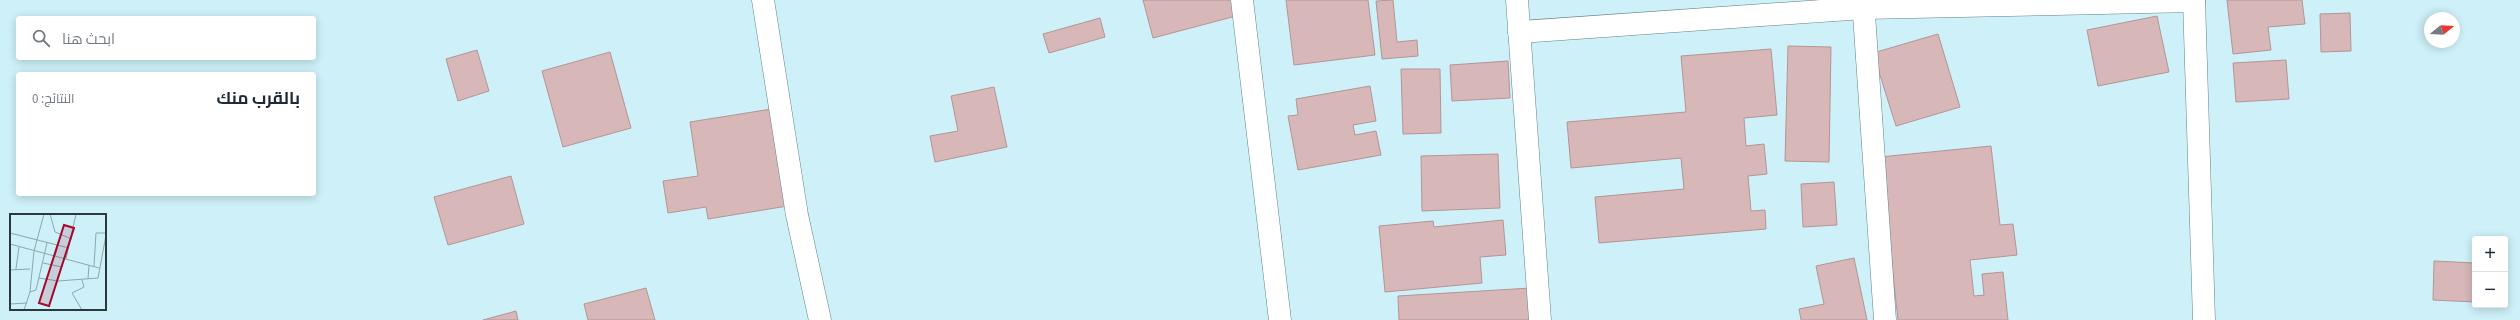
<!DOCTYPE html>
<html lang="ar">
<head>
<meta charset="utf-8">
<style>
  body { margin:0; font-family:"Source Sans 3",Cairo,sans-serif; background:#f6f6f7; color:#1f2937; direction:rtl }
  .controls { position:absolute; right:12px; bottom:12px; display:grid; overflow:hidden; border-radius:4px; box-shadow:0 2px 10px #0003 }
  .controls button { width:36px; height:36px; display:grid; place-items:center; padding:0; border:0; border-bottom:1px solid #e0e1e3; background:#fff; color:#1f2937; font:20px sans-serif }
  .compass { position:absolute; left:2424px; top:12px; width:36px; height:36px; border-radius:50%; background:#fff; box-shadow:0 2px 10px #0003; rotate:72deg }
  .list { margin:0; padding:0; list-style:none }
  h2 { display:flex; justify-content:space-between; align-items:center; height:52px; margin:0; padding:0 16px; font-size:17px }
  h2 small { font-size:13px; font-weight:400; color:#747a83 }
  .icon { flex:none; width:22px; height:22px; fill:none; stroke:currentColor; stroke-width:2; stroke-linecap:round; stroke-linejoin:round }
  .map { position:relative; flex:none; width:2520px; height:320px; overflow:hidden; direction:ltr }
  .search { position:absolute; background:#fff; box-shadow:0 2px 10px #0003; left:16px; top:16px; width:300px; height:44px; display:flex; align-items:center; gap:10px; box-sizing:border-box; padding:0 14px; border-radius:4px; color:#747a83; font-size:15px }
  .panel { position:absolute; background:#fff; box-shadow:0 2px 10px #0003; left:16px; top:72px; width:300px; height:124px; border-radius:4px; direction:rtl }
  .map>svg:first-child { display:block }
  .building { fill:#d7b7b7; stroke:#b49595 }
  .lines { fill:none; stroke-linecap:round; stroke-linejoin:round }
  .minor-casing { stroke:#63828a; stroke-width:23 }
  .minor { stroke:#fff; stroke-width:22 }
  .inset-road { fill:none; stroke:#8da7ad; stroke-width:1 }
  .view { fill:#a4082b; fill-opacity:0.15; stroke:#a4082b; stroke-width:2 }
  .inset-edge { fill:none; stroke:#2c393c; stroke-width:2 }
</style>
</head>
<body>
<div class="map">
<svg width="2520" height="320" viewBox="0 0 2520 320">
  <rect width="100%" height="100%" fill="#cef0f8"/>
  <g class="building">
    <path d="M1143 0H1232L1236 16 1153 38Z"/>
    <path d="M1286 0H1368L1375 55 1294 65Z"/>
    <path d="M1393 0 1397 42 1417 40 1418 56 1382 59 1376 1Z"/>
    <path d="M2227 0H2302L2305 24 2268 27 2271 50 2233 54Z"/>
    <path d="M2350 13 2351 51 2321 52 2320 14Z"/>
    <path d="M2157 16 2169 72 2098 86 2087 30Z"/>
    <path d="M1100 18 1105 37 1049 53 1043 34Z"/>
    <path d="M1938 34 1960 107 1896 126 1873 53Z"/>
    <path d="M1788 46 1831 47 1829 162 1785 161Z"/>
    <path d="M1771 49 1777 115 1744 118 1746 146 1764 144 1767 174 1748 176 1751 211 1765 210 1766 229 1599 243 1595 197 1684 189 1681 158 1571 168 1567 122 1686 112 1681 56Z"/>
    <path d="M477 50 489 91 458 101 446 59Z"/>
    <path d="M610 52 631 128 563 147 542 71Z"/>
    <path d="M2286 60 2289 99 2236 102 2233 63Z"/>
    <path d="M1508 61 1510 98 1452 101 1450 65Z"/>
    <path d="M1401 69H1440L1441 133 1403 134Z"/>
    <path d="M1370 86 1376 121 1353 125 1355 135 1376 131 1381 155 1298 170 1288 116 1298 115 1296 99Z"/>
    <path d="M994 87 1007 147 935 162 930 136 958 131 951 96Z"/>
    <path d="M784 107 800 204 708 219 706 207 668 213 663 181 698 176 690 122Z"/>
    <path d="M1991 146 2000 225 2013 224 2017 255 1970 260 1974 296 1984 295 1982 274 2003 272 2008 320H1898L1880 157Z"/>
    <path d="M1498 154 1500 208 1422 211 1421 156Z"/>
    <path d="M511 176 524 224 448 245 434 197Z"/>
    <path d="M1834 182 1837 225 1803 227 1801 184Z"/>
    <path d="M1503 220 1506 255 1480 257 1482 283 1385 292 1379 226 1433 221 1434 227Z"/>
    <path d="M1854 258 1867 320H1801L1799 309 1824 304 1816 266Z"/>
    <path d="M2434 261 2475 263V302L2433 300Z"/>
    <path d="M646 288 655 320H588L584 304Z"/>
    <path d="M1531 288 1533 320H1399L1398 296Z"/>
    <path d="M516 311 518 320H483Z"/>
  </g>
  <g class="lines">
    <defs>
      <g id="minor">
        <path d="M763 0 797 215 820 320"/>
        <path d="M1242 0 1280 320"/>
        <path d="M1517 0 1540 320"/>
        <path d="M1863 0 1885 320"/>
        <path d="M2194 0 2204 320"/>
        <path d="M1519 32 1864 8 2194 1"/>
      </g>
    </defs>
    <use href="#minor" class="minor-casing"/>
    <use href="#minor" class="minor"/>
  </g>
  <g transform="translate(10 214)">
    <rect width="96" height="96" fill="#cef0f8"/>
    <path class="inset-road" d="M40 0 45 18 62 25M0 19 59 34M0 30 89 54M45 42 51 21M56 45 66 0M33 49 52 53M84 52 86 19H96M6 55 9 33M0 56 20 55M29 64 48 67 88 64 96 21M78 65 79 51M20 78 26 76 37 29M0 90 17 89M14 96 20 78 24 37 34 0M72 96 62 79 74 73 72 66"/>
    <path class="view" d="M54 11 64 14 39 92 29 89Z"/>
    <rect width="96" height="96" class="inset-edge"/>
  </g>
</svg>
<div class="controls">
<button>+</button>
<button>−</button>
</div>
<svg class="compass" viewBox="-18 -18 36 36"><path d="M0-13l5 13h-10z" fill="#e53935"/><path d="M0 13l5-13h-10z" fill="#747a83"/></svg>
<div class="search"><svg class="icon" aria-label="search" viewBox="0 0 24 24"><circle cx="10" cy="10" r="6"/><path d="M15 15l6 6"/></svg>ابحث هنا</div>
<section class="panel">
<h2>بالقرب منك<small>النتائج: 0</small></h2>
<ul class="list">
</ul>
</section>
</div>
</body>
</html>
